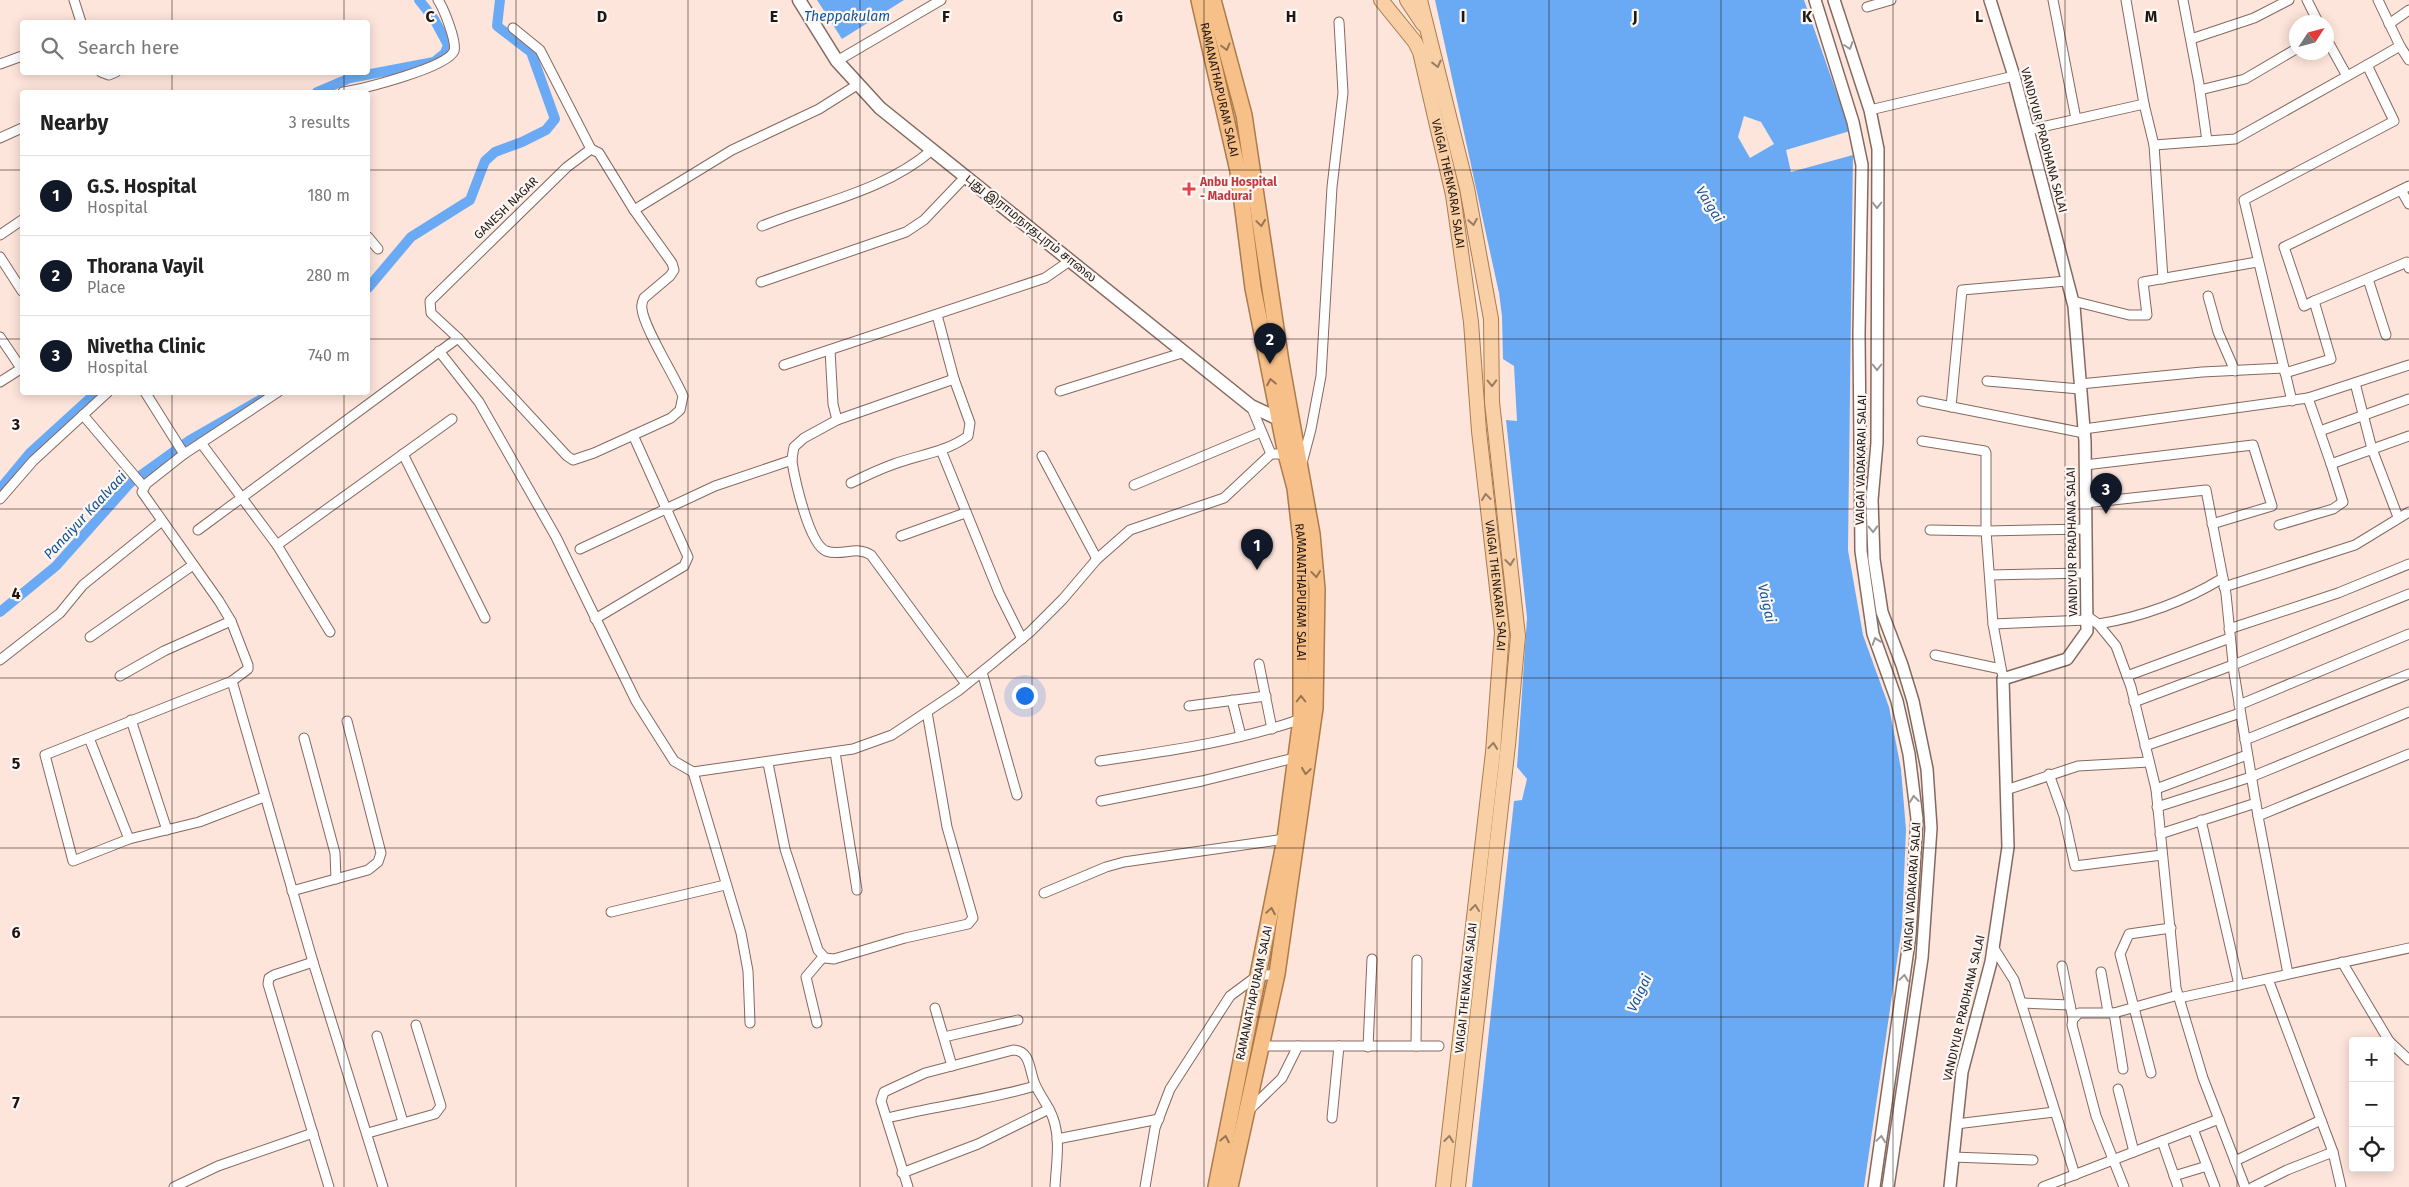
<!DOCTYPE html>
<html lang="en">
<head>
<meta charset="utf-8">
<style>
  body { margin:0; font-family:"Fira Sans","Noto Sans Tamil",sans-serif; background:#f6f6f6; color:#222 }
  .controls { position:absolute; right:15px; bottom:15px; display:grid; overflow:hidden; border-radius:5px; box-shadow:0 2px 12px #0003 }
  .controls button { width:45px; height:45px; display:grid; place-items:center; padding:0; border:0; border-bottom:1px solid #e0e0e0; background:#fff; color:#222; font:25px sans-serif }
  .compass { position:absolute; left:2289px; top:15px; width:45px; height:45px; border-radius:50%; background:#fff; box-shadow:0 2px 12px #0003; rotate:54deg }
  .you { position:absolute; left:1024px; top:695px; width:18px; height:18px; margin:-12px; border:4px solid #fff; border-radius:50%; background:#1a73e8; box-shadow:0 0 0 8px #1a73e833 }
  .badge { display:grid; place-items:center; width:32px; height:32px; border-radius:50%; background:#111827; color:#fff; font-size:16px; font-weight:700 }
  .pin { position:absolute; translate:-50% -41px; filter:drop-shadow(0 1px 2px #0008) }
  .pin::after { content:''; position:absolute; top:26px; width:18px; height:15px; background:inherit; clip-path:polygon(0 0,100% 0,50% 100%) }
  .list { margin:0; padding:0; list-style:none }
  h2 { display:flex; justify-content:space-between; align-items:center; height:65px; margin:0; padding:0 20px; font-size:21px }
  h2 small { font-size:16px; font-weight:400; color:#767676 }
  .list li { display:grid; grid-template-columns:32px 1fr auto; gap:15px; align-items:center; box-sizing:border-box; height:80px; padding:0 20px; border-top:1px solid #e0e0e0 }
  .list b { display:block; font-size:19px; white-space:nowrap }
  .list p { margin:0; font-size:16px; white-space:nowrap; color:#767676 }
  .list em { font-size:16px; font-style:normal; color:#767676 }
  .icon { flex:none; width:28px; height:28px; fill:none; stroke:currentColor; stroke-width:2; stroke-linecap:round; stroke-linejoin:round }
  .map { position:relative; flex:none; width:2409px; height:1187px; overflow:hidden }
  .search { position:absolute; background:#fff; box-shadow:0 2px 12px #0003; left:20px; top:20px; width:350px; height:55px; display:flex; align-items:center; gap:12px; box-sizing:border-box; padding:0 18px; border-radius:5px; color:#767676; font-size:19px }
  .panel { position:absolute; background:#fff; box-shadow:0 2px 12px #0003; left:20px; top:90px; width:350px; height:305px; border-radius:5px }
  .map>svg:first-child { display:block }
  .water { fill:#6aaaf5; fill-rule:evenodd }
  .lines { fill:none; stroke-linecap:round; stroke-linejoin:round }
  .canal { stroke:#6aaaf5; stroke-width:10 }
  .minor-casing { stroke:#85695e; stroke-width:11 }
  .tertiary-casing { stroke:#85695e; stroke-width:14 }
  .secondary-casing { stroke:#85695e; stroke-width:15 }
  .primary-casing { stroke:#ab7b4c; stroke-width:16 }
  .trunk-casing { stroke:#ab7b4c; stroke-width:18 }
  .minor { stroke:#fff; stroke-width:9 }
  .tertiary { stroke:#fff; stroke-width:11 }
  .secondary { stroke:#fff; stroke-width:12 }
  .primary { stroke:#f9d0a6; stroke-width:14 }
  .trunk { stroke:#f7c088; stroke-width:15 }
  .oneway { stroke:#9b9694 }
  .oneway2 { stroke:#977453 }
  .oneway3 { stroke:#987c63 }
  .grid { fill:none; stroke:#211612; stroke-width:1; stroke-opacity:0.55 }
  .health-dot { fill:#e0444e; stroke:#fdf7f4; stroke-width:2 }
  .labels { text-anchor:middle; stroke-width:4.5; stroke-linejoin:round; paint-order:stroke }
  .street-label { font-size:12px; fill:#211612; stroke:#fdf7f4 }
  .health-label { font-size:12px; font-weight:bold; fill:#be3a42; stroke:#fdf7f4; text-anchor:start }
  .water-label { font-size:14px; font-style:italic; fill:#125497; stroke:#fdf7f4 }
  .grid-label { font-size:16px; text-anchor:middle; font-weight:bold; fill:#211612; stroke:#fdf7f4; stroke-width:4.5; stroke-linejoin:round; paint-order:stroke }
</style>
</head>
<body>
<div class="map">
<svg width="2409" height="1187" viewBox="0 0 2409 1187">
  <rect width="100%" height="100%" fill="#fee5db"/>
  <g class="water">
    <path d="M817 0H904L842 39Z"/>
    <path d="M1435 0H1804L1850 131 1786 150 1791 172 1853 155 1848 550 1863 635 1889 707 1901 769 1906 830 1902 927 1864 1187H1472L1514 801 1522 800 1527 779 1517 767 1527 618 1506 420 1517 421 1514 366 1503 359 1502 316 1499 293ZM1744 116 1761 122 1774 144 1750 158 1738 137Z"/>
  </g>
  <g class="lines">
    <g class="canal">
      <path d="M317 92 350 78 434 62 445 53 448 45 434 19 419 0"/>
      <path d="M368 288 411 237 470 200 485 161 495 152 522 142 546 130 555 119 531 52 497 26 500 0"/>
      <path d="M0 489 30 453 97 392"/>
      <path d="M0 612 56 566 130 483 190 440 260 400 269 392"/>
    </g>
    <defs>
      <g id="minor">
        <path d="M74 0 81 22"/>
        <path d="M2053 0 2076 119"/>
        <path d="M2126 0 2144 104"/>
        <path d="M2183 0 2199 84 2207 141"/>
        <path d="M2307 0 2318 22"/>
        <path d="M1867 7 1891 0"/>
        <path d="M2389 24 2409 10"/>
        <path d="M513 28 540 50 591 149"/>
        <path d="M2326 38 2347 76"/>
        <path d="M2191 39 2254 18 2289 0"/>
        <path d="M2400 46 2409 60"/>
        <path d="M837 61 941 0"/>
        <path d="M0 64 22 56"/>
        <path d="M101 72 109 75 116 72"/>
        <path d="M2200 90 2245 79 2296 49"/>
        <path d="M343 92C362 89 447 68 454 51 457 42 444 9 438 0"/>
        <path d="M1870 110 2014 76"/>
        <path d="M2028 130 2144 104 2154 145 2235 139 2367 65"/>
        <path d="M0 138 22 128"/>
        <path d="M2154 145 2163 279"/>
        <path d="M2401 190 2409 204"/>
        <path d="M762 226C818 203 885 191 932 150"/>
        <path d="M0 235 22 220"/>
        <path d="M368 237 378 249"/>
        <path d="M0 257 22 291"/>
        <path d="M2368 279 2386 335"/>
        <path d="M761 282 906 232 924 220 966 176"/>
        <path d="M2208 296 2218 332 2235 371"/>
        <path d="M2073 301 2129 315H2147L2143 282 2257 262"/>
        <path d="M2314 301 2407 262 2409 268"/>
        <path d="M0 337 21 368"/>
        <path d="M458 338 567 456 573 460 594 453 671 418 680 410 683 396C674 375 644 328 642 309 641 305 642 302 644 298L670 276 674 270 672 263 634 210"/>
        <path d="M830 350 833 404 837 420"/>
        <path d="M439 351 479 402 556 537 636 701 674 761 693 772 853 749 892 735 958 691 994 662 1030 632 1063 599 1097 559 1130 530 1224 498 1271 454H1286"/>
        <path d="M784 365 1045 278 1071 260"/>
        <path d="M2284 368 2244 200 2394 121 2367 65 2400 46 2378 0"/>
        <path d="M2285 373 2331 359 2314 301 2304 306 2284 247 2409 186"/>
        <path d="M954 379 837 420 804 438 794 447C793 452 792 457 792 462 795 480 809 544 826 551 842 557 856 545 871 555L966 684"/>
        <path d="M1987 381 2080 389"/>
        <path d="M0 382 22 368"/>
        <path d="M2355 383 2372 449 2398 517"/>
        <path d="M2080 384 2202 372 2284 368 2292 401"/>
        <path d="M1060 391 1185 352"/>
        <path d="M145 392 184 454 201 443 277 545 330 632"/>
        <path d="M2308 398 2409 365"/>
        <path d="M1922 401 2084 433"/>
        <path d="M1251 406 1271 454"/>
        <path d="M1951 407 1962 290 2067 281"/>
        <path d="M83 415 144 487"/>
        <path d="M2084 429 2308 398 2331 464 2409 436"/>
        <path d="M2320 431 2409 399"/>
        <path d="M1922 441 1985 451 1986 453V531L1993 624 2087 620"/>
        <path d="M201 443 278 392"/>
        <path d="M941 450 999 593 1022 639"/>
        <path d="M403 454 485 618"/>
        <path d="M1042 456 1097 559"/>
        <path d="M1302 463 1311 429 1321 376 1332 187 1343 93 1339 22"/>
        <path d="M2085 465 2253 445 2272 506 2212 524"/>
        <path d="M851 483C865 476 880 469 894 464 918 455 947 452 968 436L970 423 954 379 937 315"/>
        <path d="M1134 485 1261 432"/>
        <path d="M0 499 33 461 108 392"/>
        <path d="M2085 503 2206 490 2226 594 2234 673 2258 816 2409 754"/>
        <path d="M2279 525 2333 509 2343 502 2331 464"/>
        <path d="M198 530 458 338 431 313 430 301 567 167 591 149 599 153 634 210 732 150 819 109 857 85"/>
        <path d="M1930 530 1986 531 2086 529"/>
        <path d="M901 536 965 513"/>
        <path d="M277 545 452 419"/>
        <path d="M580 549 715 486 792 460"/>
        <path d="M1990 575 2086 573"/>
        <path d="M2224 587 2355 545 2409 512"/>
        <path d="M2087 616 2098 624 2116 646 2131 687 2156 789 2176 988 2203 1078 2245 1187"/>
        <path d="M595 619 684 566 688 557 633 435"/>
        <path d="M1993 624 2002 673"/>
        <path d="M2098 624C2142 617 2185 601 2223 578"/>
        <path d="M2229 629 2338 593 2409 564"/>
        <path d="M90 637 193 565"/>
        <path d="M1935 655 2001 669"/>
        <path d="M0 660 60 613 83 585 162 521"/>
        <path d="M1259 664 1272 729"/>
        <path d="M982 672 1017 795"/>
        <path d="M120 676 164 651 231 621"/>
        <path d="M2127 676 2230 638"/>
        <path d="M232 681 313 962 383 1187"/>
        <path d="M1232 700 1241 736"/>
        <path d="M2134 702 2233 665 2409 594"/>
        <path d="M2239 705 2409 634"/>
        <path d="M1189 706 1266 696"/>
        <path d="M131 720 167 830"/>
        <path d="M89 738 129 839 199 822 264 797"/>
        <path d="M304 738 335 853 336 879"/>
        <path d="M2245 740 2409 674"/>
        <path d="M2145 746 2240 713"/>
        <path d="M835 752 857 890"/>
        <path d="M1100 761C1167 751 1236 742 1301 719"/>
        <path d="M768 763 785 849 818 950 825 958 834 959 905 938 968 924 973 918 947 827 927 712"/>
        <path d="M693 772 741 933 748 971 750 1023"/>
        <path d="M2049 774 2064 816 2075 866 2162 855"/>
        <path d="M2156 789 2247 755"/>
        <path d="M2006 790 2078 766 2149 762"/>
        <path d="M1101 801 1202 781 1294 758"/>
        <path d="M2157 807 2251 777 2409 712"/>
        <path d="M2258 816 2288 974"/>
        <path d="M2201 820 2239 985"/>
        <path d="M2160 834 2256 803"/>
        <path d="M129 839 73 861 45 755 232 681 248 669V665L231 621 219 601 142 492 146 484 184 454"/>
        <path d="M292 891 368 870 378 862 381 853 347 721"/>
        <path d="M1044 893 1106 867 1124 862 1285 839"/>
        <path d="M611 912 725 885"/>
        <path d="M1993 947 2014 980 2075 1175"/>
        <path d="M313 962 274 975 269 978 268 984 329 1187"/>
        <path d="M2342 962 2389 1041"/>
        <path d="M2062 966 2073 1019"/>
        <path d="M2101 972 2108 1012"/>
        <path d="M2268 979 2333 1152 2341 1187"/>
        <path d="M2179 998 2409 948"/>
        <path d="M2022 1003 2070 1005"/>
        <path d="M935 1008 952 1066"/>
        <path d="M2114 1013 2123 1069"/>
        <path d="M817 1023 806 977 823 957"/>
        <path d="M377 1036 403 1122"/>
        <path d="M944 1037 1018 1020"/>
        <path d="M2390 1042 2409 1060"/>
        <path d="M1261 1046H1439"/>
        <path d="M1416 1046 1417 960"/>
        <path d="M1368 1047 1372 959"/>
        <path d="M2151 1073 2120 954 2129 934 2171 928"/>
        <path d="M2118 1089 2134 1152"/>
        <path d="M1247 1112 1282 1078 1298 1046"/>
        <path d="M887 1118C936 1106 987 1100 1035 1086"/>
        <path d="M1332 1118 1339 1046"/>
        <path d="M1956 1124 2054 1112"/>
        <path d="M2193 1129 2215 1187"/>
        <path d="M368 1133 435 1114 441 1106 416 1025"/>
        <path d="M1057 1139 1159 1119"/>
        <path d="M2162 1141 2178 1187"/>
        <path d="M1953 1157 2033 1160"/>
        <path d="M2235 1161 2321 1120"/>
        <path d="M902 1173 978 1144 1049 1109"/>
        <path d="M2174 1176 2207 1166"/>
        <path d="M174 1187 218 1166 313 1133"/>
        <path d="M908 1187 881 1101 884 1092 925 1073 1013 1050C1031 1050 1029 1071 1035 1084 1040 1096 1049 1106 1053 1118 1061 1140 1056 1165 1055 1187"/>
        <path d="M1145 1187 1155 1128 1170 1089 1230 996 1257 976 1277 974"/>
        <path d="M2043 1187 2219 1119"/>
        <path d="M2124 1187 2096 1116 2072 1025 2073 1019 2079 1013H2114L2178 995"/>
        <path d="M2253 1187 2287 1170 2333 1152"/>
      </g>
      <g id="tertiary">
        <path d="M1815 0 1853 122 1862 165 1859 334 1861 551 1873 634 1897 701 1909 754 1917 819 1910 935 1874 1187"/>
        <path d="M1834 0 1870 110 1878 149 1877 443 1872 500 1874 559 1882 612 1902 665 1913 701 1927 769 1931 828 1922 958 1888 1187"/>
        <path d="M1950 1187 1962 1072 1991 962 2008 847 2003 679 2067 659 2087 631 2085 441 2074 306 2014 76 1990 0"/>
      </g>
      <path id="secondary" d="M799 0 837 61 880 108 1251 406 1285 422"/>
      <g id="primary">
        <path id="s1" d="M1381 0 1415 42 1420 52 1453 195 1471 322 1479 431 1502 632 1493 752 1443 1187"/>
        <path d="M1407 0 1423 24"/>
        <path d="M1420 0 1467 188 1491 319 1492 402 1518 636 1508 745 1458 1187"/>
      </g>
      <g id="trunk">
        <path id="s2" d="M1199 0 1238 171 1253 288 1286 454 1295 488 1301 540V719L1285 839 1216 1187"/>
        <path d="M1213 0 1244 115 1281 362 1312 534 1317 589 1315 708 1277 974 1230 1187"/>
      </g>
    </defs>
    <use href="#minor" class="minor-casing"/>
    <use href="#tertiary" class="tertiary-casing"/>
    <use href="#secondary" class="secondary-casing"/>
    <use href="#primary" class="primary-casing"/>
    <use href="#trunk" class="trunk-casing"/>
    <use href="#minor" class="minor"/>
    <use href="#tertiary" class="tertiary"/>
    <use href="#secondary" class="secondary"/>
    <use href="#primary" class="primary"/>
    <use href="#trunk" class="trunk"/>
  </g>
  <defs><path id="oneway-chevron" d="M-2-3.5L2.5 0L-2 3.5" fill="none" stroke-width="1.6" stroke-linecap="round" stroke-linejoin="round" transform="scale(1.25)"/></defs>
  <g class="oneway">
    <use href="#oneway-chevron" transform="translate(1849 46) rotate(72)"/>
    <use href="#oneway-chevron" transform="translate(1877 205) rotate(90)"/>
    <use href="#oneway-chevron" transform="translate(1877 367) rotate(90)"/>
    <use href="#oneway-chevron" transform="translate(1873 529) rotate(88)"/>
    <use href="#oneway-chevron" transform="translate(1876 641) rotate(-109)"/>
    <use href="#oneway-chevron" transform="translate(1914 799) rotate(-97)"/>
    <use href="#oneway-chevron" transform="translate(1904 978) rotate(-82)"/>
    <use href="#oneway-chevron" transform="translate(1881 1139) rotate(-82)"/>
  </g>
  <g class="oneway2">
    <use href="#oneway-chevron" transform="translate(1226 47) rotate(75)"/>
    <use href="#oneway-chevron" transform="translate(1261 223) rotate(82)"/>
    <use href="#oneway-chevron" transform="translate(1271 382) rotate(-101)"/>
    <use href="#oneway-chevron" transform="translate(1316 574) rotate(84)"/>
    <use href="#oneway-chevron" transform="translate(1301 699) rotate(-90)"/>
    <use href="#oneway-chevron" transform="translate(1306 771) rotate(98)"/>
    <use href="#oneway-chevron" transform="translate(1271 911) rotate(-80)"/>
    <use href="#oneway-chevron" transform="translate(1225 1139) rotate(-79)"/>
  </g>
  <g class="oneway3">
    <use href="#oneway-chevron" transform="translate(1437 64) rotate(76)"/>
    <use href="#oneway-chevron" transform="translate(1473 222) rotate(80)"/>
    <use href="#oneway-chevron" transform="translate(1492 383) rotate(89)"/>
    <use href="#oneway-chevron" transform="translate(1486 497) rotate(-97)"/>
    <use href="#oneway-chevron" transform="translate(1510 562) rotate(84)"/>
    <use href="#oneway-chevron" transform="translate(1493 746) rotate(-85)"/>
    <use href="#oneway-chevron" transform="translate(1475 908) rotate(-83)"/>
    <use href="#oneway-chevron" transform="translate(1449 1139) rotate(-83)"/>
  </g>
  <path class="grid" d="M172 0V22M344 0V22M516 0V1187M688 0V1187M860 0V1187M1032 0V1187M1204 0V1187M1377 0V1187M1549 0V1187M1721 0V1187M1893 0V1187M2065 0V1187M2237 0V1187M172 72V92M344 72V92M0 170H22M368 170H2409M0 339H22M368 339H2409M172 392V1187M344 392V1187M0 509H2409M0 678H2409M0 848H2409M0 1017H2409"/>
  <path class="health-dot" d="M1186.5 181.5h5v5h5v5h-5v5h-5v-5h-5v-5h5z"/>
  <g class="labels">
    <g class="street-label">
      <text dy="4" stroke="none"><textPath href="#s2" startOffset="92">RAMANATHAPURAM SALAI</textPath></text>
      <text transform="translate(2044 140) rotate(75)" y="4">VANDIYUR PRADHANA SALAI</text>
      <text dy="4" stroke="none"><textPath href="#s1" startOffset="200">VAIGAI THENKARAI SALAI</textPath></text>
      <text transform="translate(506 208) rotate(-44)" y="4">GANESH NAGAR</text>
      <text transform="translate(1031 228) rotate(39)" y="4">புது இராமநாதபுரம் சாலை</text>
      <text transform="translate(1861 460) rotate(-89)" y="4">VAIGAI VADAKARAI SALAI</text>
      <text transform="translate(2072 542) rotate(-91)" y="4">VANDIYUR PRADHANA SALAI</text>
      <text dy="4" stroke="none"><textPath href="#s1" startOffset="605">VAIGAI THENKARAI SALAI</textPath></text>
      <text dy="4" stroke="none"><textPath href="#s2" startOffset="602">RAMANATHAPURAM SALAI</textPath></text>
      <text transform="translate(1912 887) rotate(-86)" y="4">VAIGAI VADAKARAI SALAI</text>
      <text transform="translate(1466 988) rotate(-84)" y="4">VAIGAI THENKARAI SALAI</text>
      <text transform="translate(1254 993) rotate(-78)" y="4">RAMANATHAPURAM SALAI</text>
      <text transform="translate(1964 1008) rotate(-77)" y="4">VANDIYUR PRADHANA SALAI</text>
    </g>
    <g class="health-label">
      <text x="1200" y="186">Anbu Hospital<tspan x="1200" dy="14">- Madurai</tspan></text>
    </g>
    <g class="water-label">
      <text x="847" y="21">Theppakulam</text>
      <text transform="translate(1710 204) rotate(58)" y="5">Vaigai</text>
      <text transform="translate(85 515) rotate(-47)" y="5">Panaiyur Kaalvaai</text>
      <text transform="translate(1767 603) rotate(77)" y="5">Vaigai</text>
      <text transform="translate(1639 993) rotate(-65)" y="5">Vaigai</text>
    </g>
  </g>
  <g class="grid-label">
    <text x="430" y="22">C</text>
    <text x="602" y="22">D</text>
    <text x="774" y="22">E</text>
    <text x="946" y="22">F</text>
    <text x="1118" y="22">G</text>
    <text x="1291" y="22">H</text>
    <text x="1463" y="22">I</text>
    <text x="1635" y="22">J</text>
    <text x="1807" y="22">K</text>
    <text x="1979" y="22">L</text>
    <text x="2151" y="22">M</text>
    <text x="16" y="430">3</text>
    <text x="16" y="599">4</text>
    <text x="16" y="769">5</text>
    <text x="16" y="938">6</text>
    <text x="16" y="1108">7</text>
  </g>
</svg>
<div class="controls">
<button>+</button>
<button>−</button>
<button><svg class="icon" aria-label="locate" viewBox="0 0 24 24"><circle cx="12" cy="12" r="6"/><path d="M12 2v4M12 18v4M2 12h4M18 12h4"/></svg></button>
</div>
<svg class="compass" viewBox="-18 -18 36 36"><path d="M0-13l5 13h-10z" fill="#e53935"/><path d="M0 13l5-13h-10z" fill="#767676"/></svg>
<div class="you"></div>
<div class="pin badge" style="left:1257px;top:570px">1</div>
<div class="pin badge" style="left:1270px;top:364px">2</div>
<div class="pin badge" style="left:2106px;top:514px">3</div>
<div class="search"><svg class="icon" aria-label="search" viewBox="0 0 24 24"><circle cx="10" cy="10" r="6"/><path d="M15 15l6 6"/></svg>Search here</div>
<section class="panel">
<h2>Nearby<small>3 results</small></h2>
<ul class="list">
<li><span class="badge">1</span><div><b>G.S. Hospital</b><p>Hospital</p></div><em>180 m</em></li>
<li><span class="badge">2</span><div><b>Thorana Vayil</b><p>Place</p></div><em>280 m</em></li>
<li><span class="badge">3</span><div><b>Nivetha Clinic</b><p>Hospital</p></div><em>740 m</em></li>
</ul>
</section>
</div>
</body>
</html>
